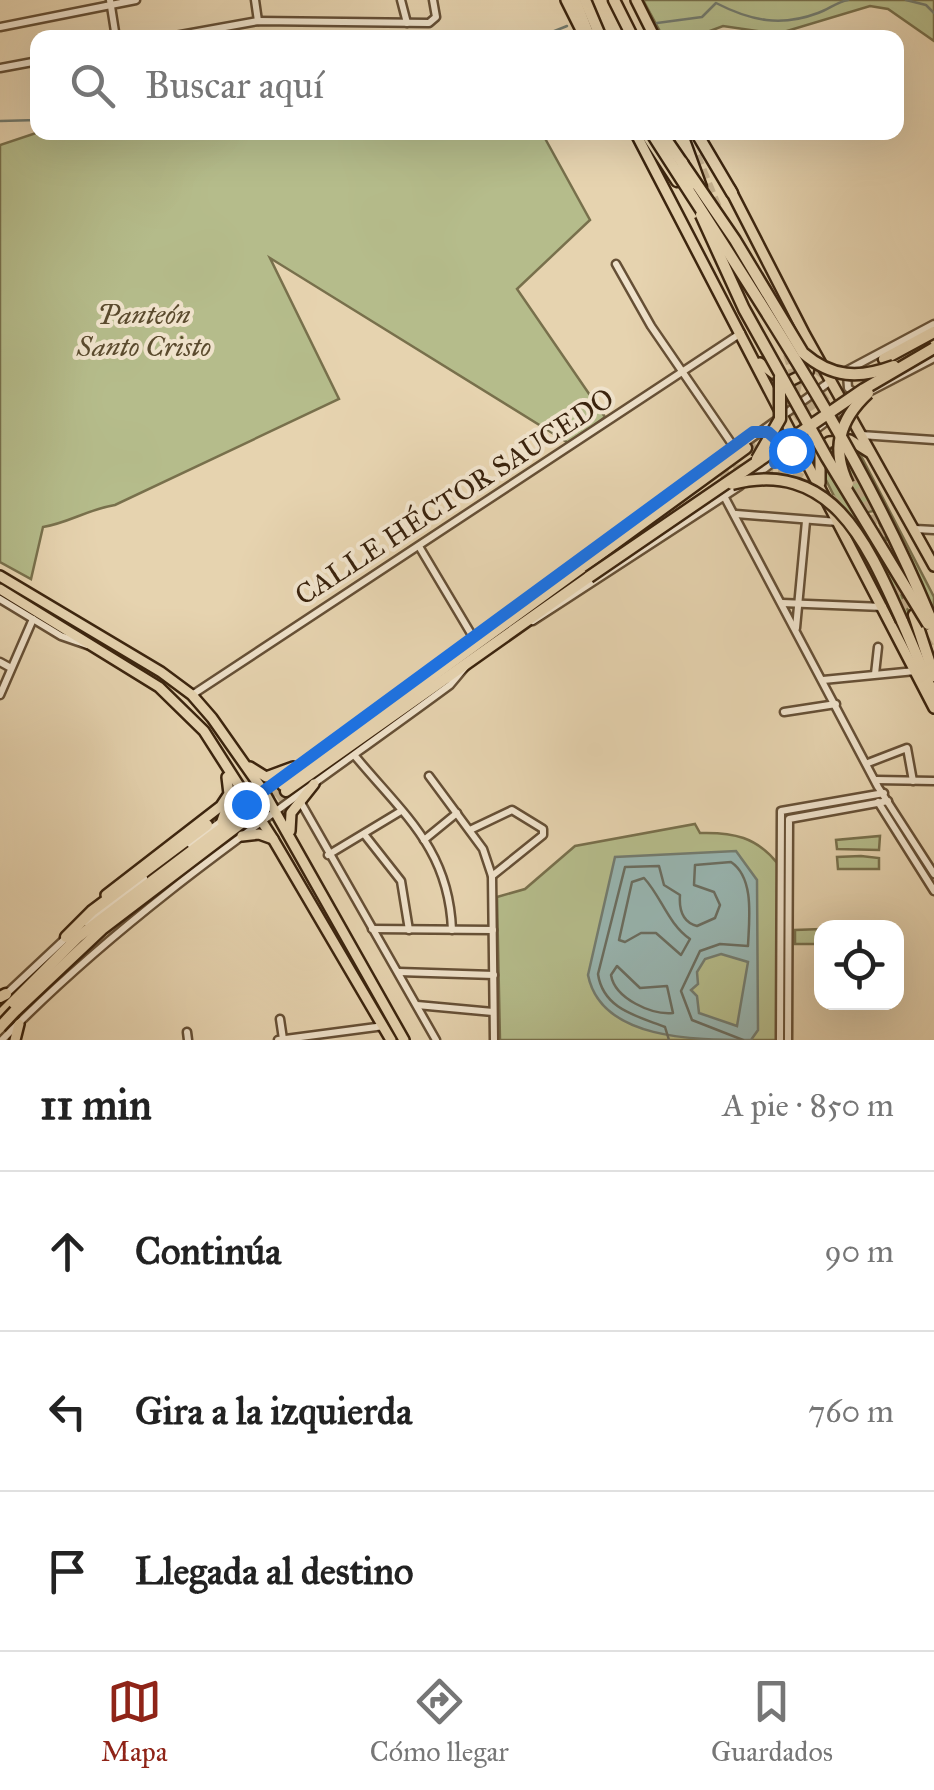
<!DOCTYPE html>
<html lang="es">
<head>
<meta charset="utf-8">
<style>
  body { margin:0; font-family:"IM FELL Great Primer",serif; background:#f6f6f6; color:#222 }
  .controls { position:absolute; right:30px; bottom:30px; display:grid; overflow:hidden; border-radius:20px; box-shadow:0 10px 40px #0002 }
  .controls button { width:90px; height:90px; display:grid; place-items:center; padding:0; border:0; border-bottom:2px solid #e0e0e0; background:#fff; color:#222; font:50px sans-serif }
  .stop { position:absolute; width:30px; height:30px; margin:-22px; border:8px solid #1a73e8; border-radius:50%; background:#fff }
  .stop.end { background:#1a73e8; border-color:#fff; box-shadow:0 2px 10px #0008 }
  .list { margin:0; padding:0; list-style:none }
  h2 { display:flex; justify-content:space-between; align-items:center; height:130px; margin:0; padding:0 40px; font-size:42px }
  h2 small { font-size:32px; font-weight:400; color:#767676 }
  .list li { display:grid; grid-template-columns:65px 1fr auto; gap:30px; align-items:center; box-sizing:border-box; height:160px; padding:0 40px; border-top:2px solid #e0e0e0 }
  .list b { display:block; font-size:38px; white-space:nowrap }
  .list em { font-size:32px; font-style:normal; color:#767676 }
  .icon { flex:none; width:55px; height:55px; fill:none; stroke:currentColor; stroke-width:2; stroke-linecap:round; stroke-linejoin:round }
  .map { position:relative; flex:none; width:934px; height:1040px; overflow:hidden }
  .search { position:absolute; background:#fff; box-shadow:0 10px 40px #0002; left:30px; right:30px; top:30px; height:110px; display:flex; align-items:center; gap:25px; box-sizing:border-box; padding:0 35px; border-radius:20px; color:#767676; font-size:38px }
  .sheet { height:610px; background:#fff }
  nav { display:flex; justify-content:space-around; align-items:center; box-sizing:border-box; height:140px; border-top:2px solid #e0e0e0; background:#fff; font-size:28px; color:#767676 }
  nav a { display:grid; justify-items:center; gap:5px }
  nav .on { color:#8f2418 }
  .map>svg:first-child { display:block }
  .green { fill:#b5bc8b; stroke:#78704c; stroke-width:2.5 }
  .water { fill:#98b6b2; stroke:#737c70; stroke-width:2.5; fill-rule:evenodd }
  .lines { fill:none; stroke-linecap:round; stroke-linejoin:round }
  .shore { stroke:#6a6d60; stroke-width:2.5 }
  .stream { stroke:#737c70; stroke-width:2.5 }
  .highway-tunnel { stroke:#c4b08f; stroke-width:10; stroke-dasharray:10 5; stroke-linecap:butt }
  .minor-casing { stroke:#665036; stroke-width:11 }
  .major-casing { stroke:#3b240e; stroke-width:14 }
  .highway-casing { stroke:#3b240e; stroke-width:15 }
  .minor { stroke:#efe2cb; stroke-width:6 }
  .major { stroke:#e6d3af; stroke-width:9 }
  .highway { stroke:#e6d3af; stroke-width:10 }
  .highway-bridge-casing { stroke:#3b240e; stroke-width:15; stroke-linecap:butt }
  .highway-bridge { stroke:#e6d3af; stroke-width:10 }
  .route { stroke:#1a73e8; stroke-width:12 }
  .labels { text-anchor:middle; stroke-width:8; stroke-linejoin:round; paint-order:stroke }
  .park-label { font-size:28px; font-style:italic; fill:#5a4a2d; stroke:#efe2cb }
  .street-label { font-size:28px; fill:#3b240e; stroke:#efe2cb }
</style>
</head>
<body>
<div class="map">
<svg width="934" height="1040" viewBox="0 0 934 1040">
  <rect width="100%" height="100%" fill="#e6d3af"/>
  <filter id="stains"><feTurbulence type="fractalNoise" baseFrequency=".002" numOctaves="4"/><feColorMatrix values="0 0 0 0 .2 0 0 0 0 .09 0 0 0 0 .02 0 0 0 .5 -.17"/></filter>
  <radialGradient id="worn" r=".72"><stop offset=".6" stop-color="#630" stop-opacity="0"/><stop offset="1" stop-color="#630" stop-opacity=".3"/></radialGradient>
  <g class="green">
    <path d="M643 0H934V41L888 9 870 6 777 34 723 26 694 37H663Z"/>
    <path d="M39 132 542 133 590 220 517 289 605 417 570 444 270 258 339 399 115 505C89 509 68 523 43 527L31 579 0 562V145Z"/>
    <path d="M834 445H852L859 452 934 597V619L923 624 874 511 867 512 919 637 915 639 871 542 861 550 823 474 824 453Z"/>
    <path d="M695 824 700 833C733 832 757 837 778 864V1040H500L497 897 525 889 575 846Z"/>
    <path d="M880 836 879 850 837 849 836 840Z"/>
    <path d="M861 856 879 858V869H838L837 857Z"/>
    <path d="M821 929V944H795V930Z"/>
  </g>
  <path class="water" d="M736 851 757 880 758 1030 751 1040C695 1040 601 1040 588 975L615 857ZM721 954 748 962 737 1026 699 1013 697 996 691 990 698 984 697 972 705 959Z"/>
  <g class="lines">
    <g class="shore">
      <path d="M644 878C661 896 668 924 690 939L681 955 656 933H641L625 942 619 940 632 882Z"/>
      <path d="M617 966 640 988 667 986 673 1013C652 1015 615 999 611 975Z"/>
      <path d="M669 1040 665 1027C637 1016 603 1009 598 974L625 867 659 866 664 885 680 895C679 908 682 922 697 926L715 918 720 905 714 892 694 885 695 865 731 862C755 878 749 920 748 946L720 944 700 951 681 991 692 1020 743 1040"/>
    </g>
    <g class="stream">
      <path d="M906 0 926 5 934 13"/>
      <path d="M657 23 702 17 716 3C751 21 781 27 818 13 829 9 837 2 848 0"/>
      <path d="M537 38 567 26"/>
      <path d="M0 121 38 120"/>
    </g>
    <g class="highway-tunnel">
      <path d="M696 156 718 210"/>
      <path d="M788 354 797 384 792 405"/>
      <path d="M803 359 828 377 851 379"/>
      <path d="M781 425 841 385"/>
      <path d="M842 446 892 559"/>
      <path d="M746 448 772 429"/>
      <path d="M720 476C763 455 808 474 839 507"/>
      <path d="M892 588 934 654"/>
      <path d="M234 819 283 785"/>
      <path d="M240 824 286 791"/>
      <path d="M207 825 250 799"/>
    </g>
    <defs>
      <g id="minor">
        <path d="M110 0 116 38"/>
        <path d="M255 0 258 21"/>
        <path d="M401 0 407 23"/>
        <path d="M0 27 136 0"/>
        <path d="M164 38 258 21 429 23 436 17 433 0"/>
        <path d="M0 68 38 61"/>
        <path d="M616 264 651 326 734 447"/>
        <path d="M842 373 934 324"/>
        <path d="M847 374 848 388 858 395"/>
        <path d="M867 393 934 358"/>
        <path d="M756 432H768L777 440 775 462"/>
        <path d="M861 435 934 440"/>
        <path d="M751 479 848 405"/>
        <path d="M724 496 878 787 934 874"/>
        <path d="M736 514 838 522"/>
        <path d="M915 529 934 530"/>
        <path d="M420 548 473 637"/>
        <path d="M0 599 61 636 87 645"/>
        <path d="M782 603 883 607"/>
        <path d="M533 621 740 486"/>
        <path d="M796 628 806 521"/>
        <path d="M0 662 11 668"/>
        <path d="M875 674 878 647"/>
        <path d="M823 680 915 671"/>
        <path d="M0 695 33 619"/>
        <path d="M192 695 741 333"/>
        <path d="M784 712 836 704"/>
        <path d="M355 756C404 815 449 849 452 930"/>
        <path d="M868 763 907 748 913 781"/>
        <path d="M429 776 483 849 492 876 494 1040"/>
        <path d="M876 780 934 781"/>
        <path d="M300 801 436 1040"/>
        <path d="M878 802 934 891"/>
        <path d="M470 830 512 810 543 829V835L492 876"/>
        <path d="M364 834 401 881 409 930"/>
        <path d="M424 840 457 813"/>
        <path d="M190 844 832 380"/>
        <path d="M328 855 401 811"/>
        <path d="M86 922 144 878"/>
        <path d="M372 929 493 930"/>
        <path d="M399 972 494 975"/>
        <path d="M4 996 68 936"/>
        <path d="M417 1005 493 1012"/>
        <path d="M280 1019 283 1039"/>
        <path d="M187 1032 188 1040"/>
        <path d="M2 1040C135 903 297 798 450 685L466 666"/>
        <path d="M278 1040 384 1026"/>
        <path d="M780 1040 781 811 884 793"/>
        <path d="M788 1040 789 819 888 801"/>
      </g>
      <g id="major">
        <path d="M566 0 585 38"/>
        <path d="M636 0 655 38"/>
        <path d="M635 132 934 708"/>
        <path d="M730 189 805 335 934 566"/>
        <path d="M760 363 786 383 808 372 811 358"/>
        <path d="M820 483V452L829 442 850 440 869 452"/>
        <path d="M0 576 161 672 192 695 212 718 264 792 404 1040"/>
        <path d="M0 589 159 687 204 731 273 839 391 1040"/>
        <path d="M250 767 266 777 293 767"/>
        <path d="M222 821 232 792"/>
        <path d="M290 831 291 813 314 784"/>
        <path d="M242 836 259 834 273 839"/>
        <path d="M106 895 221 806 229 794 227 777"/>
        <path d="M15 1040 19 1024"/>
      </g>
      <g id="highway">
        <path d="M575 0 590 38"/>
        <path d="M585 0 601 38"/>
        <path d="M614 0 633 38"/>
        <path d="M645 132 677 181"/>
        <path d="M672 132 680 156"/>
        <path d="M681 132 701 187"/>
        <path d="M696 132 732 193"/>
        <path d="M884 359 934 332"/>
        <path d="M914 615 934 676"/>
        <path d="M902 621 934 696"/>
        <path d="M283 785 746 448"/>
        <path d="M286 791 589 577"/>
        <path d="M66 937 92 911 207 825"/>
        <path d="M0 997 6 994"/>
        <path d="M15 1011 102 929 240 824"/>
        <path d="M0 1015 78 937 234 819"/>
      </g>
    </defs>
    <use href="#minor" class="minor-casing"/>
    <use href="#major" class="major-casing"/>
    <use href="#highway" class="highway-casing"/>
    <use href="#minor" class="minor"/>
    <use href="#major" class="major"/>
    <use href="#highway" class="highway"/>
    <defs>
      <g id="highway-bridge">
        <path d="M651 132C753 292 863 451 934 627"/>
        <path d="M661 132 735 240 803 353C832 378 859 379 894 366"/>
        <path d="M682 162 690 185"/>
        <path d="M701 215 744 309 827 458 928 624"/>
        <path d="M757 459 780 419V377"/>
        <path d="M732 484C832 458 868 545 902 621"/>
        <path d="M848 484C831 449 839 420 868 393"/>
        <path d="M589 577 864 389 934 348"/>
        <path d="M0 1027 15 1011"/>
      </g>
    </defs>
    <use href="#highway-bridge" class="highway-bridge-casing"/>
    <use href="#highway-bridge" class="highway-bridge"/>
  </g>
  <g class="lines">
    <path class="route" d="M246 804 753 432H768L777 440 775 463 791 450"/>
  </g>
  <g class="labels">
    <g class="park-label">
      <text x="144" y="324">Panteón<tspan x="144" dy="32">Santo Cristo</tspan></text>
    </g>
    <g class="street-label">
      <text transform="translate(454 496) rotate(-33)" y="10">CALLE HÉCTOR SAUCEDO</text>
    </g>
  </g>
  <rect width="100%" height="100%" filter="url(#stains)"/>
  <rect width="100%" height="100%" fill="url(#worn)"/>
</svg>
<div class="controls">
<button><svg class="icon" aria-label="locate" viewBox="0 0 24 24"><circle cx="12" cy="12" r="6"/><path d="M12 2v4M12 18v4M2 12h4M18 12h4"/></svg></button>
</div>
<div class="stop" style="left:791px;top:450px"></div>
<div class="stop end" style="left:246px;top:804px"></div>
<div class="search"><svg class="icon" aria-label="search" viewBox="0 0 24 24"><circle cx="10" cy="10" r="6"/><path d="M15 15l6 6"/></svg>Buscar aquí</div>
</div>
<section class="sheet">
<h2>11 min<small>A pie · 850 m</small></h2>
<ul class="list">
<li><svg class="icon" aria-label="ahead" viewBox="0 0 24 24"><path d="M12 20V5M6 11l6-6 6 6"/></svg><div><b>Continúa</b></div><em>90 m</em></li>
<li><svg class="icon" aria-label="left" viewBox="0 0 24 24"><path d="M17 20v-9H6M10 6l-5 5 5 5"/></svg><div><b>Gira a la izquierda</b></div><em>760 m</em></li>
<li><svg class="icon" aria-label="arrive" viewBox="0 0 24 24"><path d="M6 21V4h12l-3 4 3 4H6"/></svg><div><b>Llegada al destino</b></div></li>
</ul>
</section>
<nav>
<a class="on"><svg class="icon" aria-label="map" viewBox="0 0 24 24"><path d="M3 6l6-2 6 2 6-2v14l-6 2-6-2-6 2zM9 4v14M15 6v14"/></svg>Mapa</a>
<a><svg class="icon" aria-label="directions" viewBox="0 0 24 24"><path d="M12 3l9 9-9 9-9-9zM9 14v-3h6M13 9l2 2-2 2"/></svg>Cómo llegar</a>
<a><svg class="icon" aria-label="saved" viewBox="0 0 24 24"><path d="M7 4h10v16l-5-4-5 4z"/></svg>Guardados</a>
</nav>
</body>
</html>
